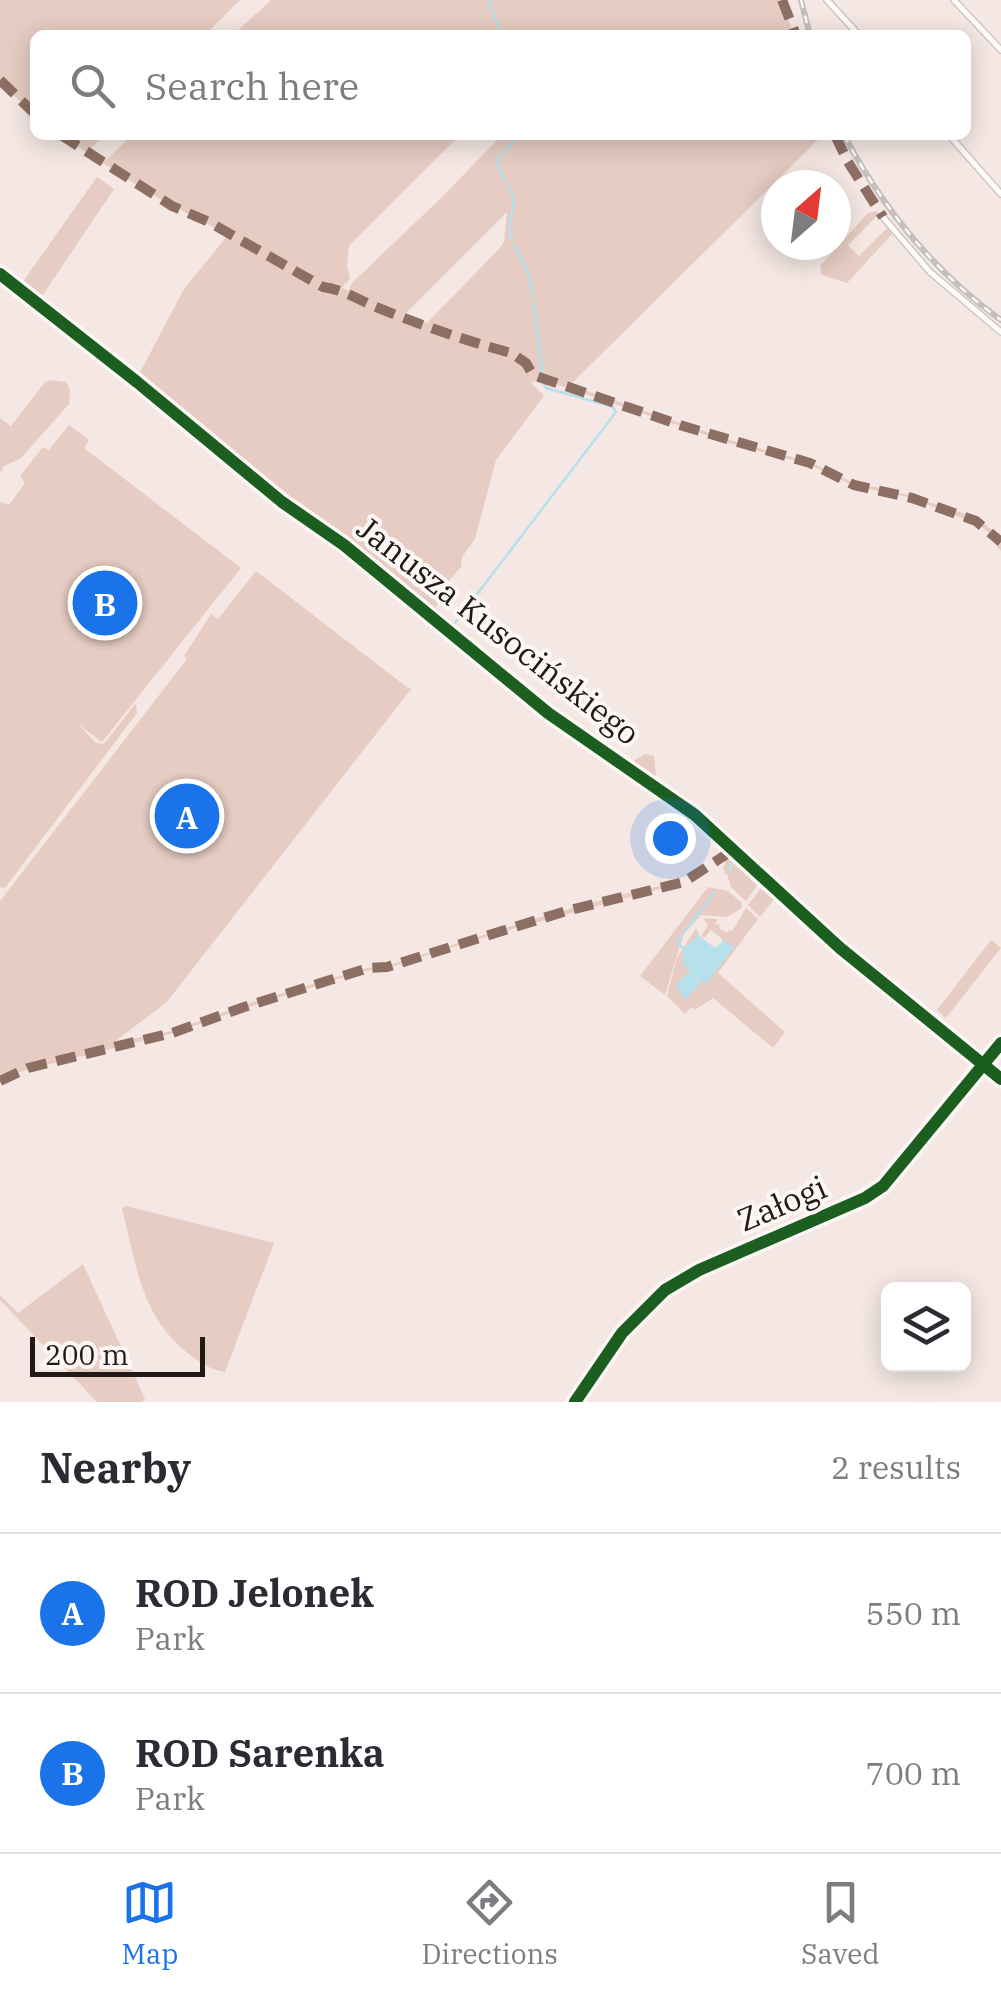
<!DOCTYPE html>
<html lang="en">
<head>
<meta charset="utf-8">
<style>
  body { margin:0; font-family:"IBM Plex Serif",serif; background:#f2f2f3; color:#2b2b33 }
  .controls { position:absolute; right:30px; bottom:30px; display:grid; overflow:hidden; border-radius:15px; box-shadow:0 5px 25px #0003 }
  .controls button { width:90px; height:90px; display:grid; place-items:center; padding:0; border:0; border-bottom:2px solid #e1e1e2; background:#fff; color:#2b2b33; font:50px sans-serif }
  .compass { position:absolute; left:761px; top:170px; width:90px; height:90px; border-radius:50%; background:#fff; box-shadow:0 5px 25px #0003; rotate:28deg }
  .scale { position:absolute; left:30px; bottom:25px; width:175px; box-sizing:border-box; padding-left:10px; border:5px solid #211916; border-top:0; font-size:28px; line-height:35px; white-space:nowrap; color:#211916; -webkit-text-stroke:8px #fcf7f5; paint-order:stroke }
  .you { position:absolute; left:670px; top:838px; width:35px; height:35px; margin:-25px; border:8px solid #fff; border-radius:50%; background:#1a73e8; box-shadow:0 0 0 15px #1a73e833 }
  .badge { display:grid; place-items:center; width:65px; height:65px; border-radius:50%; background:#1a73e8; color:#fff; font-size:32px; font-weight:700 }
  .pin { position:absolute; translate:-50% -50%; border:5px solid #fff; box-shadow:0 2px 10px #0006 }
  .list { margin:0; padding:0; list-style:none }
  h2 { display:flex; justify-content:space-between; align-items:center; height:130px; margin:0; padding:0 40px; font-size:42px }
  h2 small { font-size:32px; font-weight:400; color:#7c7c81 }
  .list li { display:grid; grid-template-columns:65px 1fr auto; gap:30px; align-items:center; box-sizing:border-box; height:160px; padding:0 40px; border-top:2px solid #e1e1e2 }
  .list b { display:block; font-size:38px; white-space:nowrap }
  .list p { margin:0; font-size:32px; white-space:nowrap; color:#7c7c81 }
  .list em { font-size:32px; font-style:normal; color:#7c7c81 }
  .icon { flex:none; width:55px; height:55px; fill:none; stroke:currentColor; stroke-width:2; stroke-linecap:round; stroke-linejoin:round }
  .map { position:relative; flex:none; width:1001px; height:1402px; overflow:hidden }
  .search { position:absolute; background:#fff; box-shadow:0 5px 25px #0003; left:30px; right:30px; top:30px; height:110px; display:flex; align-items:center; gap:25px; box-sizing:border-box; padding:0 35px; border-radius:15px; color:#7c7c81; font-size:38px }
  .sheet { height:450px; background:#fff }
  nav { display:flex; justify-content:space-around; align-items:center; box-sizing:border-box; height:140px; border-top:2px solid #e1e1e2; background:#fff; font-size:28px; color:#7c7c81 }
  nav a { display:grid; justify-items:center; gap:5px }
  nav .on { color:#1a73e8 }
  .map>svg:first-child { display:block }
  .green { fill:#e6ccc2; fill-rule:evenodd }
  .water { fill:#b6e0ec }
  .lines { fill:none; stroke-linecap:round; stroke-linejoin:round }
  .stream { stroke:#b6e0ec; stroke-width:2.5 }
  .street-casing { stroke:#cfc5c1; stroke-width:8 }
  .street { stroke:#fefcfb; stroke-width:5 }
  .rail-casing { stroke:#c3bfbe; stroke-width:6 }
  .rail { stroke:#fcf7f5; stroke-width:2.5; stroke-dasharray:8; stroke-linecap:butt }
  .quiet { stroke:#8d6e63; stroke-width:10; stroke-dasharray:20 10; stroke-linecap:butt }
  .cycleway-casing { stroke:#fcf7f5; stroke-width:19 }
  .cycleway { stroke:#1b5e20; stroke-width:12 }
  .labels { text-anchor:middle; stroke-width:8; stroke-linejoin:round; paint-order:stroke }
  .street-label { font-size:32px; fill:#211916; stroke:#fcf7f5 }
</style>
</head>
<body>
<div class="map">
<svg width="1001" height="1402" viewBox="0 0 1001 1402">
  <rect width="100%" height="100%" fill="#f5e8e4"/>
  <g class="green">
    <path d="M0 0H240L205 35H35V116L0 82Z"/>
    <path d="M271 0H781L794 35H233Z"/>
    <path d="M60 135 76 143 83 135H104L89 150 105 161 132 135H460L349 246 347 265 350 279 342 287 348 291 353 282 442 197 502 135H823L570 385 733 441 810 462 854 483 891 490 963 513 985 524 1001 539V551L995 544 996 538 979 525 908 497 854 486 811 465 736 445 541 379 531 383 544 396 496 460 475 539 462 557 461 567 440 591 443 596 436 607 450 623 449 628 345 542 288 505 137 378 184 289 228 235 149 193ZM507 212 504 242 499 249 427 323 404 315Z"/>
    <path d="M97 177 114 189 38 302 19 287Z"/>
    <path d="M877 211 879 214 848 245 859 256 889 226 894 232 847 283 822 275 820 266 868 213Z"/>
    <path d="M51 380 66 382 70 389 69 404 21 458 4 466 0 474V418L11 426 45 382Z"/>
    <path d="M69 425 89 440 84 448 241 568 102 742 77 723 96 743 104 744 136 703 137 713 5 888 0 887V502L9 505 25 483 20 476 43 447 49 450Z"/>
    <path d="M256 571 408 688H412L166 1003 114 1042 173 1031 246 1004 367 968 387 966 546 915 643 889 686 882 498 933 384 969 364 971 255 1005 170 1034 19 1072 0 1083V901L187 659 184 656 211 614 218 619Z"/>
    <path d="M645 754 654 756 656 775 650 780 627 765Z"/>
    <path d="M726 856 737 859 761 880 746 901 731 887 727 874H724L725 871 722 869 726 863 721 859Z"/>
    <path d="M765 883 778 894 760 917 748 905Z"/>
    <path d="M708 887 728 891 741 902 742 908 727 917 701 915 684 933 665 995 640 976Z"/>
    <path d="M746 908 758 919 718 973 785 1032 773 1048 713 998 695 1010 691 1007 685 1014 667 996 677 958 696 928 699 935 686 949 692 974H687L706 983 724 940 721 941 722 939 711 930 704 938 701 936 708 925 703 918 718 919 715 925 719 924 720 929 726 932 733 930Z"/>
    <path d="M991 940 1001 948 946 1018 937 1010Z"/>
    <path d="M126 1206 274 1243 225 1372C207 1369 198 1361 184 1350 140 1313 136 1262 122 1209Z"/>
    <path d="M83 1264 145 1399 142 1402H97L0 1300V1295L18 1313Z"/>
  </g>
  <path class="water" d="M698 935 715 948 724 940 734 947 706 984 694 976 701 983 685 1000 676 985 686 974 692 975 683 964V950Z"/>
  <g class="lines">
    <g class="stream">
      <path d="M488 0 502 35"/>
      <path d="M505 181 496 161 519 135"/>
      <path d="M509 186C521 212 503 220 512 239"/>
      <path d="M514 244 528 273 533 297"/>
      <path d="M534 303 542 372"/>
      <path d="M452 627 616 412 613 407 546 388 543 382"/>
      <path d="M443 638 445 635"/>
      <path d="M730 872 732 861"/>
      <path d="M686 930 715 892"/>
      <path d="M683 934 677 942 684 949"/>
    </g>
    <defs>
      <g id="street">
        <path d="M827 0 859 35"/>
        <path d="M954 0 1001 50"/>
        <path d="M949 135 1001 194"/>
        <path d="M883 217 930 272 1001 332"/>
        <path d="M0 274 137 382 282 502 344 545 548 713 695 815 840 948 1001 1079"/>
        <path d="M575 1402 622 1333 665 1290 699 1270 865 1198 883 1186 1001 1043"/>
      </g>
    </defs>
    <use href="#street" class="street-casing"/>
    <use href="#street" class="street"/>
    <defs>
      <g id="rail">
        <path d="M801 0 810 35"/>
        <path d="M844 135C882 207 934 272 1001 320"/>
      </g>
    </defs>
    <use href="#rail" class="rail-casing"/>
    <use href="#rail" class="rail"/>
    <g class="quiet">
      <path d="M782 0 796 35"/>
      <path d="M0 80 35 114"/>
      <path d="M61 135 172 206 209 222 323 287C345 290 360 301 381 309 423 326 467 341 511 353L526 363 533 375 683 426 810 463 854 485 912 498 976 521 1001 542"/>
      <path d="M835 135 848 162 883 217"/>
      <path d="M0 1081 28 1068 172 1033 244 1007 368 968 387 967 566 911 684 882 733 850"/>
    </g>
    <defs>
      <g id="cycleway">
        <path d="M0 274 137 382 282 502 344 545 548 713 695 815 840 948 1001 1079"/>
        <path d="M575 1402 622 1333 665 1290 699 1270 865 1198 883 1186 1001 1043"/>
      </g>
    </defs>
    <use href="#cycleway" class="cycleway-casing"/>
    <use href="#cycleway" class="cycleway"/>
  </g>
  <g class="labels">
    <g class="street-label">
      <text transform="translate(498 631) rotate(38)" y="11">Janusza Kusocińskiego</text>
      <text transform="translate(782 1204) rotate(-23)" y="11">Załogi</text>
    </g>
  </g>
</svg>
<div class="controls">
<button><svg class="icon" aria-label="layers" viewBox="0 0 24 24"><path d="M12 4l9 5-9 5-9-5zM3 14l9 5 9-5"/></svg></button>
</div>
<svg class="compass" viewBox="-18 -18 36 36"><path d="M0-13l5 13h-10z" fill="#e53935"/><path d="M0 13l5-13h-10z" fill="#7c7c81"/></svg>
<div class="scale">200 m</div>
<div class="you"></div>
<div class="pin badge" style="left:187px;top:816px">A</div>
<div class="pin badge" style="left:105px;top:603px">B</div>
<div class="search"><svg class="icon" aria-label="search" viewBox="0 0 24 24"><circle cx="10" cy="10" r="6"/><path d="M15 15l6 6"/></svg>Search here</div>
</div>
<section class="sheet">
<h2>Nearby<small>2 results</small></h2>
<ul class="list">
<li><span class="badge">A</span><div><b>ROD Jelonek</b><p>Park</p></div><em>550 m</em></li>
<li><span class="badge">B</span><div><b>ROD Sarenka</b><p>Park</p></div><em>700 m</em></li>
</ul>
</section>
<nav>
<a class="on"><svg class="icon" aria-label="map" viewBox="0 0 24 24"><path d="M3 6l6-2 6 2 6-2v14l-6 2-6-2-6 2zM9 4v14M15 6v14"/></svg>Map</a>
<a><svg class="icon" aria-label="directions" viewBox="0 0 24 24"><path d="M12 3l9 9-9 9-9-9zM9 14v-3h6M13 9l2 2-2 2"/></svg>Directions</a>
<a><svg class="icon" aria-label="saved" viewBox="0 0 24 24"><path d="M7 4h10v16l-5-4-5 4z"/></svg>Saved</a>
</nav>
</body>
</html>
